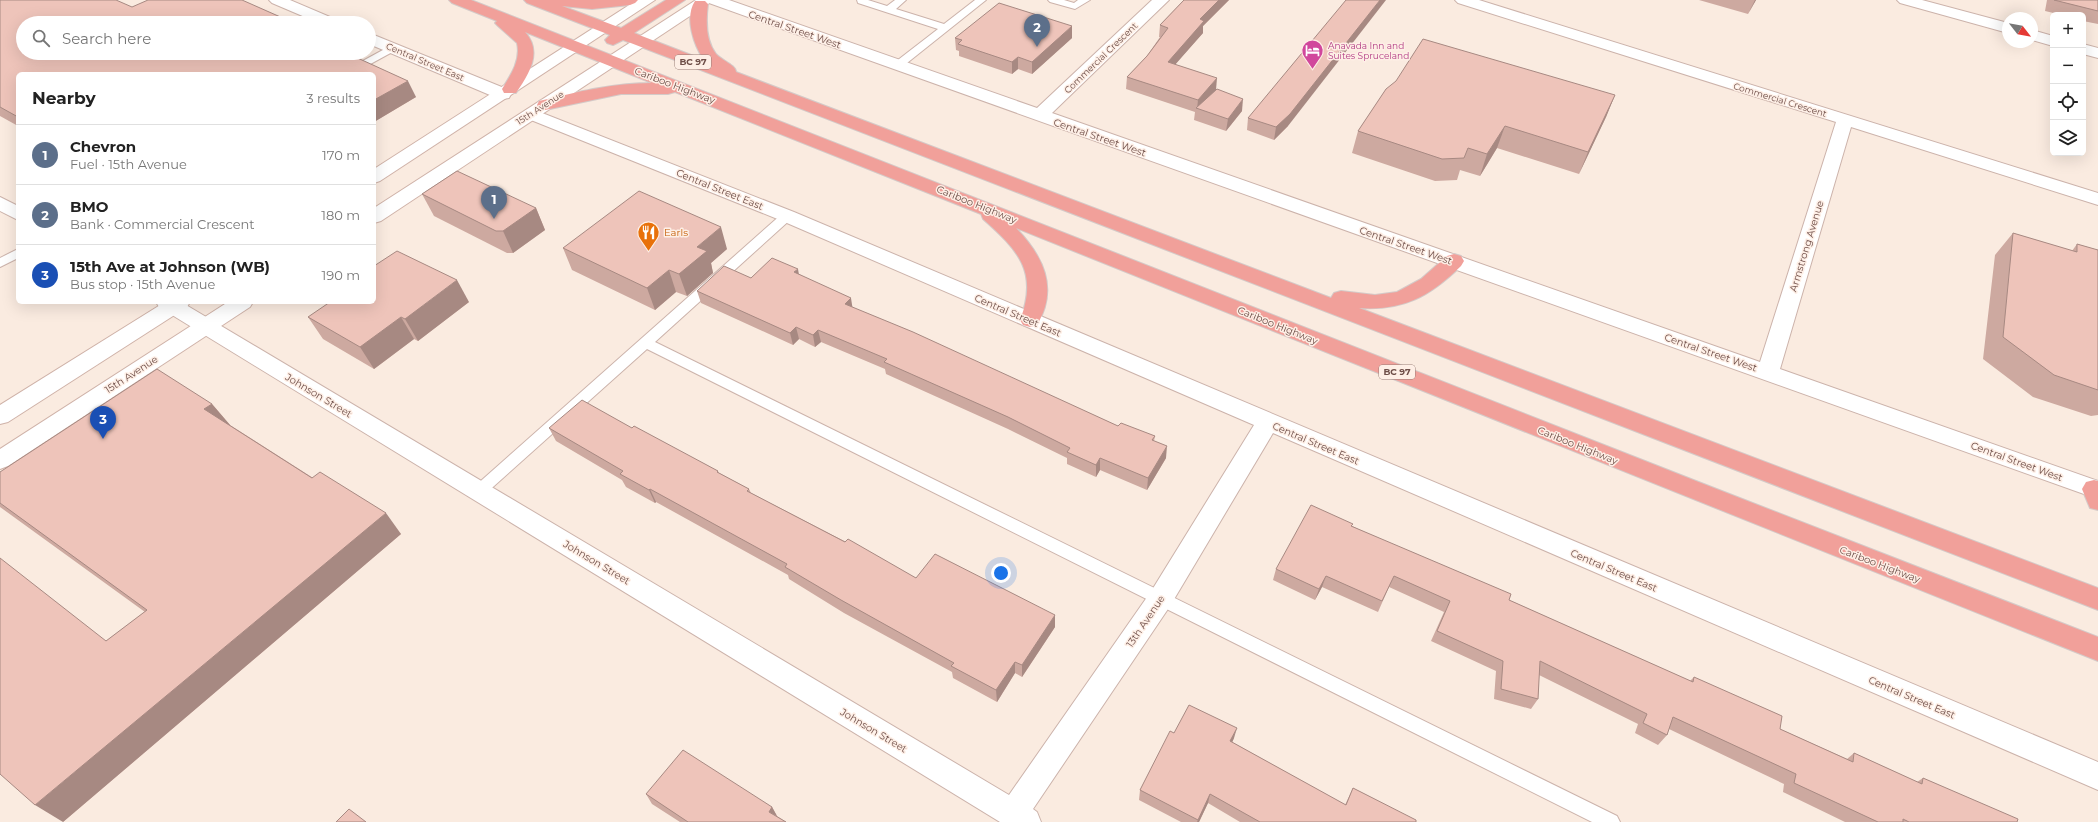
<!DOCTYPE html>
<html lang="en">
<head>
<meta charset="utf-8">
<style>
  body { margin:0; font-family:Montserrat,sans-serif; background:#f6f6f6; color:#222 }
  .controls { position:absolute; right:12px; top:12px; display:grid; overflow:hidden; border-radius:6px; box-shadow:0 4px 16px #0002 }
  .controls button { width:36px; height:36px; display:grid; place-items:center; padding:0; border:0; border-bottom:1px solid #e0e0e0; background:#fff; color:#222; font:20px sans-serif }
  .compass { position:absolute; left:2002px; top:12px; width:36px; height:36px; border-radius:50%; background:#fff; box-shadow:0 4px 16px #0002; rotate:121deg }
  .you { position:absolute; left:1001px; top:573px; width:14px; height:14px; margin:-10px; border:3px solid #fff; border-radius:50%; background:#1a73e8; box-shadow:0 0 0 6px #1a73e833 }
  .badge { display:grid; place-items:center; width:26px; height:26px; border-radius:50%; background:#dd504c; color:#fff; font-size:13px; font-weight:700 }
  .pin { position:absolute; translate:-50% -33px; filter:drop-shadow(0 1px 2px #0008) }
  .pin::after { content:''; position:absolute; top:21px; width:14px; height:12px; background:inherit; clip-path:polygon(0 0,100% 0,50% 100%) }
  .list { margin:0; padding:0; list-style:none }
  h2 { display:flex; justify-content:space-between; align-items:center; height:52px; margin:0; padding:0 16px; font-size:17px }
  h2 small { font-size:13px; font-weight:400; color:#767676 }
  .list li { display:grid; grid-template-columns:26px 1fr auto; gap:12px; align-items:center; box-sizing:border-box; height:60px; padding:0 16px; border-top:1px solid #e0e0e0 }
  .list b { display:block; font-size:15px; white-space:nowrap }
  .list p { margin:0; font-size:13px; white-space:nowrap; color:#767676 }
  .list em { font-size:13px; font-style:normal; color:#767676 }
  .icon { flex:none; width:22px; height:22px; fill:none; stroke:currentColor; stroke-width:2; stroke-linecap:round; stroke-linejoin:round }
  .map { position:relative; flex:none; width:2098px; height:822px; overflow:hidden }
  .search { position:absolute; background:#fff; box-shadow:0 4px 16px #0002; left:16px; top:16px; width:360px; height:44px; display:flex; align-items:center; gap:10px; box-sizing:border-box; padding:0 14px; border-radius:22px; color:#767676; font-size:15px }
  .panel { position:absolute; background:#fff; box-shadow:0 4px 16px #0002; left:16px; top:72px; width:360px; height:232px; border-radius:6px }
  .map>svg:first-child { display:block }
  .lines { fill:none; stroke-linecap:round; stroke-linejoin:round }
  .lane-casing { stroke:#ccb3ab; stroke-width:2 }
  .street-casing { stroke:#ccb3ab; stroke-width:2 }
  .secondary-casing { stroke:#cfb2a8; stroke-width:2 }
  .highway-casing { stroke:#d4cac8; stroke-width:2 }
  .lane { fill:#fff; fill-rule:evenodd }
  .street { fill:#fff; fill-rule:evenodd }
  .secondary { fill:#fff; fill-rule:evenodd }
  .highway { fill:#f1a09a; fill-rule:evenodd }
  .wall { fill:#cda9a0 }
  .shaded-wall { fill:#a78982 }
  .building { fill:#eec4ba; stroke:#a78982 }
  .labels { text-anchor:middle; stroke-width:3; stroke-linejoin:round; paint-order:stroke }
  .far-hotel-label { font-size:9px; fill:#b23c85; stroke:#feefe6; text-anchor:start }
  .far-street-label { font-size:9px; fill:#6f4f49; stroke:#feefe6 }
  .shield { fill:#feefe6; stroke:#9a7f78; stroke-width:1 }
  .shield-label { font-size:9px; font-weight:bold; fill:#6f4f49 }
  .street-label { font-size:10px; fill:#6f4f49; stroke:#feefe6 }
  .food-label { font-size:10px; fill:#c56008; stroke:#feefe6; text-anchor:start }
</style>
</head>
<body>
<div class="map">
<svg width="2098" height="822" viewBox="0 0 2098 822">
  <rect width="100%" height="100%" fill="#faebe0"/>
  <g class="lines">
    <defs>
      <g id="lane">
        <path d="M857 0H868L887 6 895 0H906L896 9 944 24 975 0H986L902 67 898 68 893 65 894 63 938 29 858 3Z"/>
        <path d="M1048 0H1064L1074 3 1078 0H1090L1075 9 1050 2Z"/>
        <path d="M392 45 396 46 397 48 396 50 352 74H339Z"/>
        <path d="M787 212 793 216 791 219 655 342 1617 816 1620 822H1592L647 349 484 495 479 497 474 495 472 491 474 487 783 213Z"/>
        <path d="M18 249V258L0 267V258Z"/>
      </g>
      <g id="street">
        <path d="M269 0H290L337 20 340 23H319L272 3Z"/>
        <path d="M706 0H729L1037 108 1152 0H1169L1052 113 1760 362 1836 122 1458 3 1455 0H1479L2098 193V205L1851 127 1780 369 2098 481V499L709 3Z"/>
        <path d="M1897 0H1922L2008 23V33L1900 3Z"/>
        <path d="M2032 30 2053 36V46L2032 40Z"/>
        <path d="M369 33 509 90 511 94 509 98 503 99 497 98 369 44Z"/>
        <path d="M2083 44 2098 48V58L2083 54Z"/>
        <path d="M532 109 794 212 2098 762V790L1273 433 1170 606 1033 809 1037 812 1041 822H1000L159 307 156 302H181L1009 795 1152 590 1254 425 780 220 526 118 523 114 526 110Z"/>
        <path d="M0 197 18 206V220L0 211Z"/>
      </g>
      <g id="secondary">
        <path d="M637 0H655L380 181 374 183V169Z"/>
        <path d="M696 0H714L381 221 374 223V208Z"/>
        <path d="M165 302H190L187 307 8 422 0 424V405Z"/>
        <path d="M228 302H253L250 307 8 466 0 469V449Z"/>
      </g>
      <g id="highway">
        <path d="M449 0H471L1696 481 2098 637V661L1016 228C1043 256 1059 288 1037 325L1030 327 1023 325 1020 320C1039 272 1018 250 983 219L981 214 675 92 668 94H621L545 110 539 109 537 105 539 101C577 92 613 83 652 83L525 32C543 52 529 74 516 93H504L502 89C511 75 521 60 517 43L498 26 495 23 497 21 452 3Z"/>
        <path d="M524 0H638L635 3 630 5 592 9 562 6 621 28 666 0H685L634 33 704 60C694 46 684 17 695 1H705L708 4C706 20 705 40 716 54 721 60 736 65 736 72L1331 298 1334 293 1341 291 1375 295 1397 292 1421 279 1447 256 1454 254 1461 256 1464 261 1461 266C1430 296 1404 311 1359 308L2098 588V610L623 40 613 45 607 43 605 40 610 35 527 3Z"/>
        <path d="M2094 480 2098 481V510L2090 508 2082 489 2086 482Z"/>
      </g>
    </defs>
    <use href="#lane" class="lane-casing"/>
    <use href="#street" class="street-casing"/>
    <use href="#secondary" class="secondary-casing"/>
    <use href="#highway" class="highway-casing"/>
    <use href="#lane" class="lane"/>
    <use href="#street" class="street"/>
    <use href="#secondary" class="secondary"/>
    <use href="#highway" class="highway"/>
  </g>
  <g class="wall">
    <path d="M0 0 132 7 346 53 348 56 416 97 374 122V74H18V126L0 116Z"/>
    <path d="M1184 0H1229L1203 26V33L1175 64 1216 90 1214 91 1242 111 1226 131 1194 120 1195 112 1126 89 1127 77 1147 56 1160 37H1159L1160 25Z"/>
    <path d="M1699 0H1756L1748 14Z"/>
    <path d="M2047 0H2098V24L2083 21V15H2062L2045 11Z"/>
    <path d="M955 38H1072L1032 74 1018 69 1012 74 959 56V51L956 50Z"/>
    <path d="M1615 95 1606 117 1579 174 1497 148 1480 176 1460 170 1457 180 1435 181 1352 153 1358 131Z"/>
    <path d="M1248 118 1288 126 1274 140 1247 130Z"/>
    <path d="M422 194 536 208 545 230 513 253H507L434 216Z"/>
    <path d="M2013 233 2072 251 2077 244 2098 250V415L2091 416 2033 397 1983 359 1995 255Z"/>
    <path d="M563 248 727 249 711 263 713 273 687 296 676 292 655 310 572 270Z"/>
    <path d="M799 274 853 308 1118 426 1155 436 1154 441 1166 458 1147 490 1100 470 1096 477 1067 464V458L1008 429 886 374 885 369 821 342 815 347 799 339 793 345 701 303 697 291 751 278Z"/>
    <path d="M469 302 418 341 414 339 374 369 323 339 308 317Z"/>
    <path d="M212 404 230 425 401 534 63 822 106 641 145 612 0 507V472Z"/>
    <path d="M549 428H632L718 471 719 473 749 489 751 493 916 578 1055 627 1022 677 1015 673 997 702 953 678 952 672 844 613 789 579 788 575 656 502 655 503 626 487 622 480 556 441Z"/>
    <path d="M1352 526 1509 600 1690 681 1694 677 1780 729 1847 759 1854 753 1917 782 1923 778 2017 822H1845L1783 792 1784 784 1669 729 1667 735 1658 745 1635 733 1638 724 1539 675 1538 699 1531 709 1494 699 1496 671 1431 641 1444 612 1389 587 1378 612 1322 587 1315 600 1273 580 1276 569Z"/>
    <path d="M1174 733 1234 738 1232 742 1345 805 1353 788 1416 822H1240L1208 803 1199 822H1181L1139 800 1140 790Z"/>
    <path d="M646 794 772 807 777 816 786 822H680L652 804Z"/>
  </g>
  <g class="shaded-wall">
    <path d="M1219 0H1229L1203 26V33L1167 74 1168 62 1200 19Z"/>
    <path d="M1380 0H1386L1288 126 1274 140 1276 127Z"/>
    <path d="M1755 0H1756L1748 14Z"/>
    <path d="M1072 26V38L1032 74V62Z"/>
    <path d="M335 53H346L350 61 329 58V56Z"/>
    <path d="M1018 57V69L1012 74V62Z"/>
    <path d="M1217 78 1216 90 1199 109H1197L1198 100Z"/>
    <path d="M408 81 416 97 374 122V100Z"/>
    <path d="M1615 95 1606 117 1579 174 1588 152Z"/>
    <path d="M1243 99 1242 111 1226 131 1228 119Z"/>
    <path d="M1505 126 1497 148 1480 176 1487 154Z"/>
    <path d="M536 208 545 230 513 253 503 231Z"/>
    <path d="M721 227 727 249 711 263 713 273 687 296 679 274 697 247Z"/>
    <path d="M798 269 800 281 794 272Z"/>
    <path d="M669 270 676 292 655 310 647 288Z"/>
    <path d="M457 280 469 302 418 341 405 319Z"/>
    <path d="M851 298 853 311 845 304Z"/>
    <path d="M401 317 414 339 374 369 360 347Z"/>
    <path d="M796 327 799 339 793 345 790 333Z"/>
    <path d="M818 330 821 342 815 347 813 335Z"/>
    <path d="M212 404 230 425 222 431 204 409Z"/>
    <path d="M1167 446 1166 458 1147 490 1148 478Z"/>
    <path d="M1100 458V470L1096 477V465Z"/>
    <path d="M650 489 656 502 655 503 649 490Z"/>
    <path d="M386 513 401 534 63 822 35 805Z"/>
    <path d="M1326 576 1322 587 1315 600 1319 589Z"/>
    <path d="M1055 615V627L1022 677V665Z"/>
    <path d="M1015 662V673L997 702 996 690Z"/>
    <path d="M1237 728 1234 738 1228 752 1230 741Z"/>
    <path d="M1210 794 1208 803 1199 822H1197Z"/>
    <path d="M772 807 777 816 769 812Z"/>
  </g>
  <g class="building">
    <path d="M0 0H116L132 7 148 0H242L294 23H23V53H335L329 56V58L343 59 351 55 408 81 374 100V74H18V117L0 107Z"/>
    <path d="M1184 0H1219L1200 19 1204 21 1168 62 1217 78 1198 100 1127 77 1147 56 1168 28 1160 25Z"/>
    <path d="M1346 0H1380L1290 114 1276 127 1248 118Z"/>
    <path d="M2054 0H2098V11Z"/>
    <path d="M999 3 1072 26 1032 62 1018 57 1012 62 958 44 962 40 955 38Z"/>
    <path d="M1423 39 1615 95 1588 152 1505 126 1487 154 1468 148 1464 158 1442 159 1358 131 1386 89 1396 81Z"/>
    <path d="M1217 89 1243 99 1228 119 1196 108Z"/>
    <path d="M457 171 536 208 503 231H496L422 194Z"/>
    <path d="M639 191 721 227 697 247 707 251 679 274 669 270 647 288 563 248Z"/>
    <path d="M2013 233 2077 252V244L2098 250V390L2054 375 2003 337Z"/>
    <path d="M397 251 457 280 405 319 401 317 360 347 308 317 330 302H374V266Z"/>
    <path d="M772 258 798 269 794 272 851 298 845 304 913 332 1118 426 1121 423 1155 436 1152 440 1167 446 1148 478 1100 458 1096 465 1067 452 1070 448 1008 417 884 362 887 359 818 330 813 335 796 327 790 333 697 291 724 266 751 278Z"/>
    <path d="M157 369 212 404 204 409 312 478 320 472 386 513 35 805 0 774V558L106 641 147 610 0 503V472Z"/>
    <path d="M582 400 632 428 634 426 718 471 717 472 749 489 747 491 845 542 848 539 916 578 935 554 1055 615 1022 665 1015 662 996 690 951 666 954 663 841 600 785 567 787 564 650 489 649 490 620 474 623 471 549 428Z"/>
    <path d="M1311 505 1353 524 1351 526 1511 594 1509 600 1693 682 1694 677 1782 716 1780 729 1853 762 1854 753 1922 784 1923 778 2018 819 2017 822H1909L1903 819V822H1878L1794 783 1796 774 1673 717 1667 735 1643 723 1647 714 1540 661 1538 699 1501 689 1503 661 1437 631 1450 601 1394 576 1382 601 1326 576 1319 589 1276 569Z"/>
    <path d="M1189 705 1237 728 1230 741 1346 805 1353 788 1416 820V822H1260L1210 794 1198 820 1140 790 1170 731 1174 733Z"/>
    <path d="M683 750 772 807 769 812 786 822H688L646 794Z"/>
    <path d="M349 809 366 822H336Z"/>
  </g>
  <defs>
    <symbol id="hotel-pin" viewBox="-11 -11 22 30"><path d="M0 17L-7.5 6A9.5 9.5 0 1 1 7.5 6Z" fill="#d1479c" stroke="#feefe6"/><path d="M-6-4.5h1.5V1H6V5H4.5V3h-9V5H-6ZM-4 0a1.8 1.8 0 1 1 3.6 0ZM.5 0V-2.5h3Q6-2.5 6 0Z" fill="#fff"/></symbol>
    <symbol id="restaurant-pin" viewBox="-11 -11 22 30"><path d="M0 17L-7.5 6A9.5 9.5 0 1 1 7.5 6Z" fill="#e8710a" stroke="#feefe6"/><path d="M-5-6h1v4h1v-4h1v4h1v-4h1v5L-1.5 .5V6h-2V.5L-5-1ZM5-6V6H3V1.5H1.5Q1.5-4 5-6Z" fill="#fff"/></symbol>
  </defs>
  <g fill-rule="evenodd">
    <use href="#hotel-pin" x="1300" y="38" width="25" height="34"/>
    <use href="#restaurant-pin" x="636" y="220" width="25" height="34"/>
  </g>
  <g class="labels">
    <g class="far-hotel-label">
      <text x="1328" y="49">Anavada Inn and<tspan x="1328" dy="10">Suites Spruceland</tspan></text>
    </g>
    <g class="far-street-label">
      <text transform="translate(1101 58) rotate(-44)" y="3">Commercial Crescent</text>
      <text transform="translate(425 62) rotate(23)" y="3">Central Street East</text>
      <text transform="translate(1780 100) rotate(17)" y="3">Commercial Crescent</text>
      <text transform="translate(540 108) rotate(-33)" y="3">15th Avenue</text>
    </g>
    <g class="shield">
      <rect x="675" y="55" width="36" height="14" rx="3"/>
      <rect x="1379" y="365" width="36" height="14" rx="3"/>
    </g>
    <g class="shield-label">
      <text x="693" y="65">BC 97</text>
      <text x="1397" y="375">BC 97</text>
    </g>
    <g class="street-label">
      <text transform="translate(795 29) rotate(19)" y="4">Central Street West</text>
      <text transform="translate(675 85) rotate(21)" y="4">Cariboo Highway</text>
      <text transform="translate(1100 137) rotate(19)" y="4">Central Street West</text>
      <text transform="translate(720 189) rotate(22)" y="4">Central Street East</text>
      <text transform="translate(977 204) rotate(22)" y="4">Cariboo Highway</text>
      <text transform="translate(1406 245) rotate(19)" y="4">Central Street West</text>
      <text transform="translate(1806 246) rotate(-73)" y="4">Armstrong Avenue</text>
      <text transform="translate(1018 315) rotate(23)" y="4">Central Street East</text>
      <text transform="translate(1278 325) rotate(22)" y="4">Cariboo Highway</text>
      <text transform="translate(1711 352) rotate(19)" y="4">Central Street West</text>
      <text transform="translate(131 374) rotate(-33)" y="4">15th Avenue</text>
      <text transform="translate(319 395) rotate(31)" y="4">Johnson Street</text>
      <text transform="translate(1316 443) rotate(23)" y="4">Central Street East</text>
      <text transform="translate(1578 445) rotate(22)" y="4">Cariboo Highway</text>
      <text transform="translate(2017 461) rotate(20)" y="4">Central Street West</text>
      <text transform="translate(597 562) rotate(31)" y="4">Johnson Street</text>
      <text transform="translate(1880 564) rotate(21)" y="4">Cariboo Highway</text>
      <text transform="translate(1614 570) rotate(23)" y="4">Central Street East</text>
      <text transform="translate(1145 621) rotate(-56)" y="4">13th Avenue</text>
      <text transform="translate(1912 697) rotate(23)" y="4">Central Street East</text>
      <text transform="translate(874 730) rotate(31)" y="4">Johnson Street</text>
    </g>
    <g class="food-label">
      <text x="664" y="236">Earls</text>
    </g>
  </g>
</svg>
<div class="controls">
<button>+</button>
<button>−</button>
<button><svg class="icon" aria-label="locate" viewBox="0 0 24 24"><circle cx="12" cy="12" r="6"/><path d="M12 2v4M12 18v4M2 12h4M18 12h4"/></svg></button>
<button><svg class="icon" aria-label="layers" viewBox="0 0 24 24"><path d="M12 4l9 5-9 5-9-5zM3 14l9 5 9-5"/></svg></button>
</div>
<svg class="compass" viewBox="-18 -18 36 36"><path d="M0-13l5 13h-10z" fill="#e53935"/><path d="M0 13l5-13h-10z" fill="#767676"/></svg>
<div class="you"></div>
<div class="pin badge" style="left:494px;top:219px;background:#5c6f8a">1</div>
<div class="pin badge" style="left:1037px;top:47px;background:#5c6f8a">2</div>
<div class="pin badge" style="left:103px;top:439px;background:#1a4fb4">3</div>
<div class="search"><svg class="icon" aria-label="search" viewBox="0 0 24 24"><circle cx="10" cy="10" r="6"/><path d="M15 15l6 6"/></svg>Search here</div>
<section class="panel">
<h2>Nearby<small>3 results</small></h2>
<ul class="list">
<li><span class="badge" style="background:#5c6f8a">1</span><div><b>Chevron</b><p>Fuel · 15th Avenue</p></div><em>170 m</em></li>
<li><span class="badge" style="background:#5c6f8a">2</span><div><b>BMO</b><p>Bank · Commercial Crescent</p></div><em>180 m</em></li>
<li><span class="badge" style="background:#1a4fb4">3</span><div><b>15th Ave at Johnson (WB)</b><p>Bus stop · 15th Avenue</p></div><em>190 m</em></li>
</ul>
</section>
</div>
</body>
</html>
